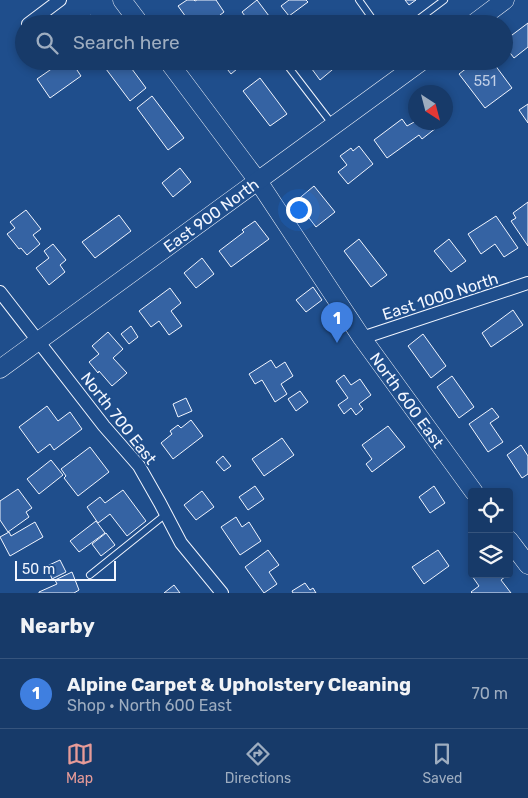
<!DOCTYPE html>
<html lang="en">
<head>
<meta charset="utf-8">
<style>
  body { margin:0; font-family:Rubik,sans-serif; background:#244571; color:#f1f3f6 }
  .controls { position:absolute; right:15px; bottom:15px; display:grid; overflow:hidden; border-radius:5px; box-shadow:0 2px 8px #0003 }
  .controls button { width:45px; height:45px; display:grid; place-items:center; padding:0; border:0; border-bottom:1px solid #36547d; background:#173a69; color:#f1f3f6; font:25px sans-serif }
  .compass { position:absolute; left:408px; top:85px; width:45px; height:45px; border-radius:50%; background:#173a69; box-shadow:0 2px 8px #0003; rotate:144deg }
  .scale { position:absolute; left:15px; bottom:12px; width:101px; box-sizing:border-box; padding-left:5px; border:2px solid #f2f6ff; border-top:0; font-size:14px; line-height:18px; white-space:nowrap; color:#f2f6ff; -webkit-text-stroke:4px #1f4e8c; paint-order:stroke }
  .you { position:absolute; left:298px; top:209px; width:18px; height:18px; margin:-12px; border:4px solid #fff; border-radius:50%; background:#1a73e8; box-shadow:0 0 0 8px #1a73e833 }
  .badge { display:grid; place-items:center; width:32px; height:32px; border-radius:50%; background:#e69b98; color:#fff; font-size:16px; font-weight:700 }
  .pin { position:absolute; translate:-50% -41px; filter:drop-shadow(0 1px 2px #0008) }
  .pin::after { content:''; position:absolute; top:26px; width:18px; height:15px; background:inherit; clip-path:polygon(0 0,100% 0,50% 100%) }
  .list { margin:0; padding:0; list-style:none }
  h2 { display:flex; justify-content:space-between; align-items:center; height:65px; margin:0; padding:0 20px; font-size:21px }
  h2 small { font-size:16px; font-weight:400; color:#9eadc0 }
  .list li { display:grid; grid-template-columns:32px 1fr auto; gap:15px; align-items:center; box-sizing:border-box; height:70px; padding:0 20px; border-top:1px solid #36547d }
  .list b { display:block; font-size:19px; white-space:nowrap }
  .list p { margin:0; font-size:16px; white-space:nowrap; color:#9eadc0 }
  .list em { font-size:16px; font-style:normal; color:#9eadc0 }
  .icon { flex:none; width:28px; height:28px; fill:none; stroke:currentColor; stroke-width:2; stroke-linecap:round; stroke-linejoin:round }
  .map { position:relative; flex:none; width:528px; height:593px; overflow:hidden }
  .search { position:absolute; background:#173a69; box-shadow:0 2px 8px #0003; left:15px; right:15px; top:15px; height:55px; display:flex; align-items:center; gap:12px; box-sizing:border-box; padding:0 18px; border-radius:28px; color:#9eadc0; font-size:19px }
  .sheet { height:135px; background:#173a69 }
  nav { display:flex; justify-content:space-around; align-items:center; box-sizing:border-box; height:70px; border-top:1px solid #36547d; background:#173a69; font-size:14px; color:#9eadc0 }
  nav a { display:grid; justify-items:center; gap:2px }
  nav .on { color:#e69b98 }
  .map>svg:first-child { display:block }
  .building { fill:#3563a3; stroke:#f2f6ff }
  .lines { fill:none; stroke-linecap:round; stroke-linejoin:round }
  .lane-casing { stroke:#f2f6ff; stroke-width:8 }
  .street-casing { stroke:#f2f6ff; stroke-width:14 }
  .secondary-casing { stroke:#f2f6ff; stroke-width:19 }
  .lane { stroke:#1f4e8c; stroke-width:6 }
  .street { stroke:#1f4e8c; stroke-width:12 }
  .secondary { stroke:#1f4e8c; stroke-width:18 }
  .labels { text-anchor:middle; stroke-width:4; stroke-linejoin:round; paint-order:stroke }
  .number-label { font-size:14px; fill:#c3d1e8 }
  .street-label { font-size:16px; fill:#f2f6ff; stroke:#1f4e8c }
</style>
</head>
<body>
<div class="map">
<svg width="528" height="593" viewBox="0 0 528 593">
  <rect width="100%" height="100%" fill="#1f4e8c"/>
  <g class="building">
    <path d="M187 0H194L195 1 197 0H216L224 12 211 22 212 24H191L178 6Z"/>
    <path d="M257 0 275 24H251L242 12Z"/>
    <path d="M289 0H306L308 2 289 16 281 6Z"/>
    <path d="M405 0H416L409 5Z"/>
    <path d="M91 15 98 24H79Z"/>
    <path d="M528 23V47L514 58 504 45V41Z"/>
    <path d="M63 61H71L81 76 50 98 37 79Z"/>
    <path d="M117 61H126L146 88 130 101 106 69Z"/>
    <path d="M221 61H241L243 64 231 74Z"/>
    <path d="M306 61H335L338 65 320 80Z"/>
    <path d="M476 61H492L512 88 485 108 459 74Z"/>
    <path d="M260 78 287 114 270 126 243 91Z"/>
    <path d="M152 96 184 138 168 150 137 108Z"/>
    <path d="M528 104V123L519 110Z"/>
    <path d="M402 119 407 126 416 121V122H432L436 128 422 139 419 135 387 158 374 140Z"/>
    <path d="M359 146 373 164 348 184 338 172 347 165 340 156 351 148 353 151Z"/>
    <path d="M180 168 191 182 173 197 162 183Z"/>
    <path d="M314 186 335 212 316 227 296 201Z"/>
    <path d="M528 202V246L511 221 516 218 513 213Z"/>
    <path d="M26 210 41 229 33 235 40 244 27 255 21 248 19 249 7 234 15 228 10 222Z"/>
    <path d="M119 215 131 231 95 258 82 242Z"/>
    <path d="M496 216 518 248 504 257 495 244 481 254 468 234Z"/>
    <path d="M255 221 269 239 231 267 219 251 244 232 242 230Z"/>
    <path d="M359 239 387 275 371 287 344 251Z"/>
    <path d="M449 239 466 261 451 272 434 251Z"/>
    <path d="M53 244 66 260 60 265 65 272 49 285 36 268 49 258 44 251Z"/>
    <path d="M202 258 214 274 196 288 184 273Z"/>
    <path d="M313 287 322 300 306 312 296 300Z"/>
    <path d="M170 288 181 303 171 311 182 326 169 335 159 321 151 327 139 311Z"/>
    <path d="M513 310 523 325 491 347 482 333Z"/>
    <path d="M131 326 138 337 129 344 121 334Z"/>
    <path d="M108 332 123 349 113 358 127 373 112 386 99 371 98 373 89 362 99 354 92 346Z"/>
    <path d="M423 334 446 366 431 378 408 346Z"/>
    <path d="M271 360 276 368 285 362 293 376 281 384 287 394 275 402 262 380 255 384 249 374Z"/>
    <path d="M344 375 351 385 360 379 371 395 359 404 363 409 356 415 351 408 344 414 338 405 348 398 336 381Z"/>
    <path d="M452 376 474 407 459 418 437 387Z"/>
    <path d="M300 391 308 402 296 411 288 399Z"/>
    <path d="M186 398 192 411 178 417 173 404Z"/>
    <path d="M47 406 58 421 70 412 82 429 54 450 50 444 38 453 19 427Z"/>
    <path d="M492 408 499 417 490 423 503 442 488 452 469 424Z"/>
    <path d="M191 420 203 436 173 459 161 443 172 434 170 431 178 425 181 428Z"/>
    <path d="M388 426 405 447 372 472 366 464 372 459 362 445Z"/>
    <path d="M282 438 294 455 264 476 252 459Z"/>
    <path d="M521 445 528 456V474L522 478 507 455Z"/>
    <path d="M90 447 109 472 78 496 64 478 66 476 61 469Z"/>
    <path d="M223 456 231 466 224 471 216 462Z"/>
    <path d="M51 460 63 475 39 494 27 479Z"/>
    <path d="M255 486 264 499 248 510 239 497Z"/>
    <path d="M434 486 445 503 430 513 419 497Z"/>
    <path d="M18 489 32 508 26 512 29 517 8 532 0 520V501Z"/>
    <path d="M123 490 146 521 127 536 110 514 98 523 87 507 100 497 105 503Z"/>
    <path d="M202 491 214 507 196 520 184 505Z"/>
    <path d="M236 517 242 527 249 522 261 541 240 555 221 527Z"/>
    <path d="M96 521 105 533 79 552 70 541Z"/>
    <path d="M35 522 43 537 10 556 0 537 9 532 11 536Z"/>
    <path d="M106 533 115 545 101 556 92 544Z"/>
    <path d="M268 550 279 565 269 572 277 584 264 593 245 567Z"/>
    <path d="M438 550 449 566 424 584 412 567Z"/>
    <path d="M60 560 66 572 52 579 47 566Z"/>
    <path d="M72 572 79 590 74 593H39V592L57 584 55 580Z"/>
    <path d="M475 574H504L506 576 501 580 511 593H472L471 592 479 586 472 576Z"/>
    <path d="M305 583 310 590 313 588 316 593H293L292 591Z"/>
    <path d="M174 585 180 593H164Z"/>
  </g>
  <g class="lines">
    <defs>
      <g id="lane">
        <path d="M359 0 376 24"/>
        <path d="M412 24 444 0"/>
        <path d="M284 61 333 125"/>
        <path d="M90 575 166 514"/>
      </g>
      <g id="street">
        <path d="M28 24 60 0"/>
        <path d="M0 292 104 426 139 466 160 503 181 543 222 593"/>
        <path d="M362 338 528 283"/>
      </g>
      <g id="secondary">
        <path d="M122 0 140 24"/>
        <path d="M473 24 505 0"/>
        <path id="s1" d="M168 61 258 181 362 338 474 492"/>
        <path id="s2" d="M0 369 422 61"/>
        <path d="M509 540 528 565"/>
      </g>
    </defs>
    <use href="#lane" class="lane-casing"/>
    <use href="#street" class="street-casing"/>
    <use href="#secondary" class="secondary-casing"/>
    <use href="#lane" class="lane"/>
    <use href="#street" class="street"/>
    <use href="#secondary" class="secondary"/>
  </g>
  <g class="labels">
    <g class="number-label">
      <text x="485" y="86">551</text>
    </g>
    <g class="street-label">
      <text dy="6" stroke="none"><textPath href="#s2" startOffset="261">East 900 North</textPath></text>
      <text transform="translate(440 296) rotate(-18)" y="6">East 1000 North</text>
      <text dy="6" stroke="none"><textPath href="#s1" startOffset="415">North 600 East</textPath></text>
      <text transform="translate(119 418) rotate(52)" y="6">North 700 East</text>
    </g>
  </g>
</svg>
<div class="controls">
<button><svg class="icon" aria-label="locate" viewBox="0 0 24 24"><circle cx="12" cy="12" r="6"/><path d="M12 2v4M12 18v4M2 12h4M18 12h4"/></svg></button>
<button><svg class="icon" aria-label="layers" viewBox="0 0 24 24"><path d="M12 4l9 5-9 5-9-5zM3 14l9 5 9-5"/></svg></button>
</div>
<svg class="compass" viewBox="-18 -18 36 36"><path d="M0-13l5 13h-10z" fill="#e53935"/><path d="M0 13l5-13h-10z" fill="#9eadc0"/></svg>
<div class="scale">50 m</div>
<div class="you"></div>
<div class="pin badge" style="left:337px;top:343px;background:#3f7fe0">1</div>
<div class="search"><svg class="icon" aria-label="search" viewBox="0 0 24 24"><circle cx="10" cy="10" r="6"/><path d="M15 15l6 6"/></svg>Search here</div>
</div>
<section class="sheet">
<h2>Nearby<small></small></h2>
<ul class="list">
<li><span class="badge" style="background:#3f7fe0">1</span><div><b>Alpine Carpet &amp; Upholstery Cleaning</b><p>Shop · North 600 East</p></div><em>70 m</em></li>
</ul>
</section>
<nav>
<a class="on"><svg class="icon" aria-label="map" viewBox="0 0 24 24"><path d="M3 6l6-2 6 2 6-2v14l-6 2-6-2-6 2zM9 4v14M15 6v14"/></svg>Map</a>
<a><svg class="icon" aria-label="directions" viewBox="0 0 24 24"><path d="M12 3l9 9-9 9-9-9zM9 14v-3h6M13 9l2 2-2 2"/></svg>Directions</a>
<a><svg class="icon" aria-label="saved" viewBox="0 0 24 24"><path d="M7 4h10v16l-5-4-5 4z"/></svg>Saved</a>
</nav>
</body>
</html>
